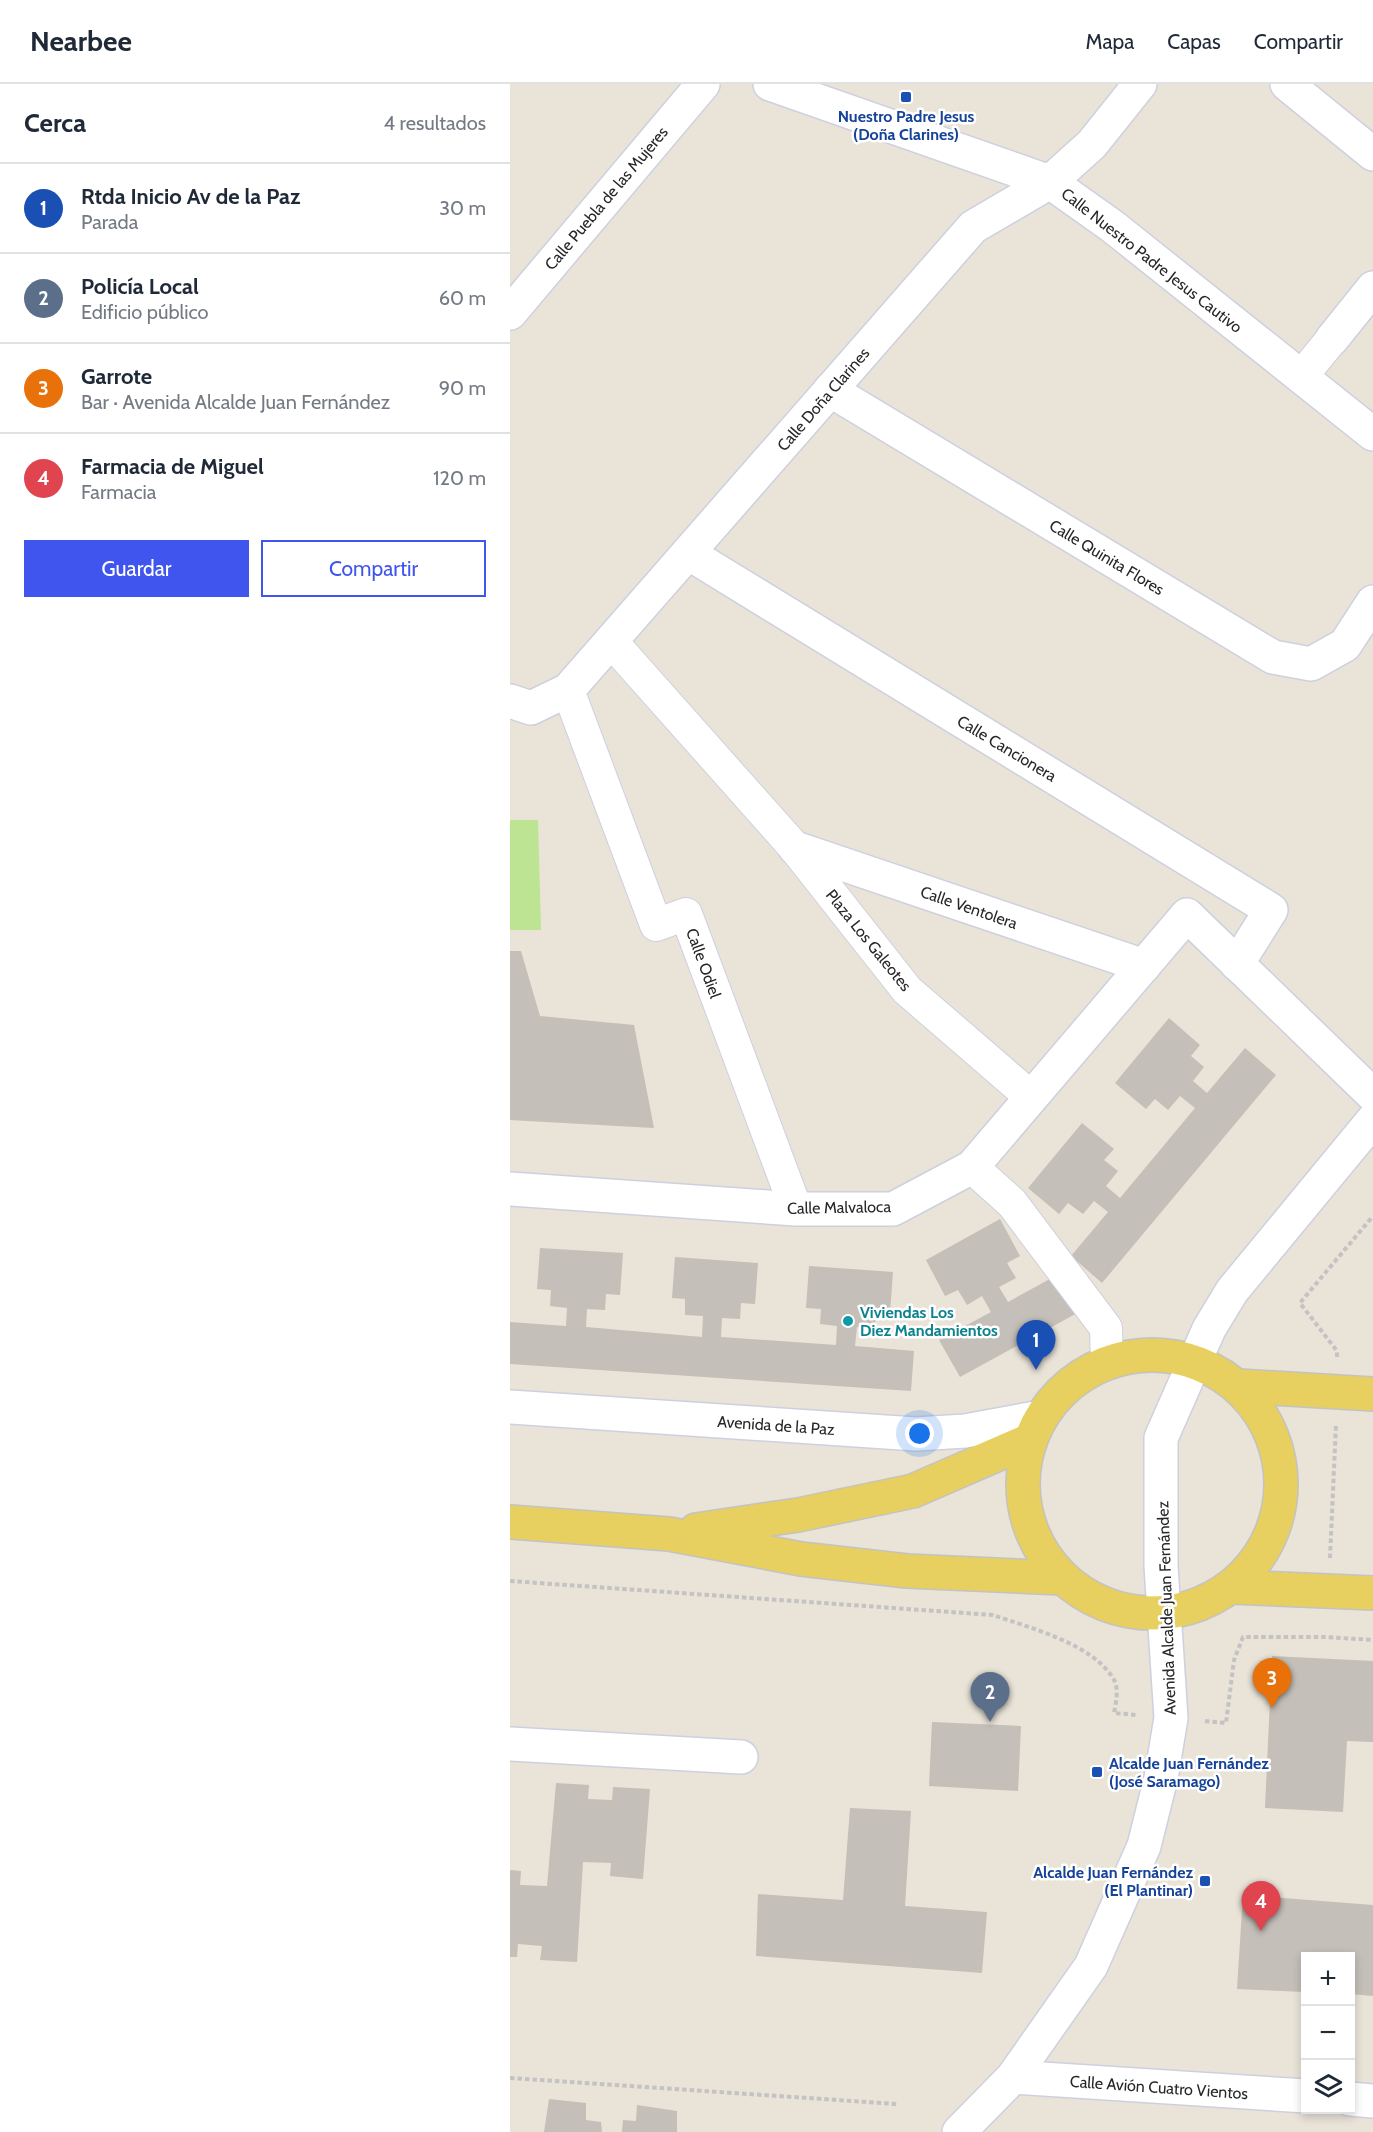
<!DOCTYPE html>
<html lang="es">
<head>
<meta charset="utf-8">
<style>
  body { margin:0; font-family:Cabin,sans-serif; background:#f2f2f3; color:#1f2937 }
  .controls { position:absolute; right:18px; bottom:18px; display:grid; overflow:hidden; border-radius:0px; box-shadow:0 3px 9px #0003 }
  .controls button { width:54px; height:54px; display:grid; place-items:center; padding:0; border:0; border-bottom:2px solid #e0e1e3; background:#fff; color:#1f2937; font:30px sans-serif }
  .you { position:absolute; left:410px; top:1350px; width:21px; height:21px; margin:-15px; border:4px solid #fff; border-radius:50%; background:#1a73e8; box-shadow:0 0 0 9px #1a73e833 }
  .badge { display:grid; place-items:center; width:39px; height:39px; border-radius:50%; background:#4055ee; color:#fff; font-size:20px; font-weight:700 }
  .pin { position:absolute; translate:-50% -50px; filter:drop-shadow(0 2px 3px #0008) }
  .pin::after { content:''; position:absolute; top:32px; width:21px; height:18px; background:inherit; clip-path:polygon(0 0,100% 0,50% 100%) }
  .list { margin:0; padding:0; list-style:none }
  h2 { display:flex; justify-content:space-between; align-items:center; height:78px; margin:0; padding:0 24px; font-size:26px }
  h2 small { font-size:20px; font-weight:400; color:#747a83 }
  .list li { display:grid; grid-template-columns:39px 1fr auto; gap:18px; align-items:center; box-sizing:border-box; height:90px; padding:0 24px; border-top:2px solid #e0e1e3 }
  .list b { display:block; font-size:22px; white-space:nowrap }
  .list p { margin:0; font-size:20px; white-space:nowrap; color:#747a83 }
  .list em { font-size:20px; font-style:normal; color:#747a83 }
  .actions { display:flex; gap:12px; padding:18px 24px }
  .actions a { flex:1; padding:14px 0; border:2px solid #4055ee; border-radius:0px; text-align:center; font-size:21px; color:#4055ee }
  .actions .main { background:#4055ee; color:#fff }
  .icon { flex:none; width:33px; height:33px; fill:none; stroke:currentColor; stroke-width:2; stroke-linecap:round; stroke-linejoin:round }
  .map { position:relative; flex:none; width:863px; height:2048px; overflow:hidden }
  header { display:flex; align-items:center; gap:36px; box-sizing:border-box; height:84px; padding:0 30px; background:#fff; border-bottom:2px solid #e0e1e3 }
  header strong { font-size:28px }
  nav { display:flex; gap:33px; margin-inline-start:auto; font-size:21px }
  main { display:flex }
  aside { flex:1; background:#fff }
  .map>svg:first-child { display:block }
  .pitch { fill:#bce493 }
  .building { fill:#c4bfb8 }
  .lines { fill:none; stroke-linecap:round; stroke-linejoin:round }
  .pedestrian-casing { stroke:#ced0df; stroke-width:34 }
  .minor-casing { stroke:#ced0df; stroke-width:36 }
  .tertiary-casing { stroke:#ced0df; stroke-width:36 }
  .primary-casing { stroke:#c3c3c3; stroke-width:36 }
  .path { stroke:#c3c3c3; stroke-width:4; stroke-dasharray:4.5 3; stroke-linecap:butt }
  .pedestrian { stroke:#fff; stroke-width:32 }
  .minor { stroke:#fff; stroke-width:33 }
  .tertiary { stroke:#fff; stroke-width:33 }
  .primary { stroke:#e7d05f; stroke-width:33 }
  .transit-dot { fill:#1a4fb4; stroke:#fff; stroke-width:2 }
  .culture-dot { fill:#0f9aa8; stroke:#fff; stroke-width:2 }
  .labels { text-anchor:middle; stroke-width:5; stroke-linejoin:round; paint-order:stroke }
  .transit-label { font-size:16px; font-weight:bold; fill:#164399; stroke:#fff }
  .street-label { font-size:16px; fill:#272727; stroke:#fff }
  .culture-label { font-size:16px; font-weight:bold; fill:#0d838f; stroke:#fff; text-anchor:start }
</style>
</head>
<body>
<header>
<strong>Nearbee</strong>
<nav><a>Mapa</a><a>Capas</a><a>Compartir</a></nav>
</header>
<main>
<aside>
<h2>Cerca<small>4 resultados</small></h2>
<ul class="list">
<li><span class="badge" style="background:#1a4fb4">1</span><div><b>Rtda Inicio Av de la Paz</b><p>Parada</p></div><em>30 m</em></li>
<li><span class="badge" style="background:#5c6f8a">2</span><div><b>Policía Local</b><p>Edificio público</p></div><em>60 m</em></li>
<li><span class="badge" style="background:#e8710a">3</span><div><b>Garrote</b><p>Bar · Avenida Alcalde Juan Fernández</p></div><em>90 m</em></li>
<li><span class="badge" style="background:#e0444e">4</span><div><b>Farmacia de Miguel</b><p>Farmacia</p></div><em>120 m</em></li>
</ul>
<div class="actions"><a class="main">Guardar</a><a>Compartir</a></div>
</aside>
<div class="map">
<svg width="863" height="2048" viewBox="0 0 863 2048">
  <rect width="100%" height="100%" fill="#e9e3d8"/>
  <path class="pitch" d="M0 736H28L31 846H0Z"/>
  <g class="building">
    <path d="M0 867H11L30 932 124 941 144 1044 0 1036Z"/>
    <path d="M659 934 690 961 681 972 694 983 683 997 697 1009 735 964 766 991 592 1199 561 1172 598 1128 584 1117 573 1130 558 1119 549 1130 518 1104 572 1039 604 1065 594 1076 608 1087 596 1102 610 1114 685 1024 670 1012 658 1026 645 1015 636 1025 605 999Z"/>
    <path d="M490 1135 510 1172 497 1179 506 1194 489 1203 498 1218 549 1190 569 1228 450 1293 429 1256 481 1228 472 1212 457 1221 448 1206 435 1212 416 1176Z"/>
    <path d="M30 1164 113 1169 110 1211 96 1210 95 1226 77 1225 76 1243 192 1253 193 1232 175 1231V1215L162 1214 165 1173 248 1179 245 1220 231 1219 230 1235 212 1234 211 1253 326 1261 327 1242 310 1240 311 1225 296 1224 299 1182 383 1188 380 1229H366L365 1244 347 1243 345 1262 404 1267 401 1307 0 1280V1238L56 1242 57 1224 40 1222 41 1206 27 1205Z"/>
    <path d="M762 1572 863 1577V1658L837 1657 833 1728 755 1724Z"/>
    <path d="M422 1638 511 1642 508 1707 419 1702Z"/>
    <path d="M46 1699 79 1701 78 1715 102 1716 103 1703 140 1705 133 1795 100 1792 101 1779 73 1778 67 1878 30 1876 32 1862 8 1860 7 1873H0V1786L11 1787 10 1801 37 1802Z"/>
    <path d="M340 1724 401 1727 395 1822 477 1828 472 1889 246 1872 248 1810 333 1816Z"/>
    <path d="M733 1811 863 1821V1912L840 1910V1872H795V1908L727 1905Z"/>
    <path d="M39 2015 76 2019V2036L91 2038 92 2048H34Z"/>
    <path d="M127 2021 167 2027V2048H112L113 2036 126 2037Z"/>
  </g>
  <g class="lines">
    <defs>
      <g id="pedestrian">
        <path d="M791 293 822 255"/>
        <path d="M101 557 285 764 397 906 521 1013"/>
        <path d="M58 606 146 841 176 830 286 1125"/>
        <path d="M462 1083 502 1119 596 1244 597 1278"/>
      </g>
      <g id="minor">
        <path d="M260 0 540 98 602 142 863 350"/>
        <path d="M777 0 863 70"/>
        <path d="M0 229 193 0"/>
        <path d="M822 255 863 204"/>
        <path d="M320 306 763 573 801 580 835 561 863 518"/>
        <path d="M178 469 761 826 727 880"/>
        <path d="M0 617 21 624 58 606 463 143 540 98 582 60 630 0"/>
        <path d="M285 764 634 882"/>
        <path d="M0 1105 286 1125H383L462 1083 677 831 863 1011"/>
        <path d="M0 1323 406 1350 455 1347 531 1333"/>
        <path d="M0 1660 231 1673"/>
      </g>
      <g id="tertiary">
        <path d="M503 1993 796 2012"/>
        <path d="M840 2015 863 2017"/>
        <path d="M449 2048 503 1993 581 1882 634 1762 651 1694 661 1634 651 1482V1354L699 1245 722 1207 863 1036"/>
      </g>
      <g id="primary">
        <circle cx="642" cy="1400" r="129"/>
        <path d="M729 1302 863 1310"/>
        <path d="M0 1438 159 1450 291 1475 397 1487 552 1494"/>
        <path d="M186 1446 288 1431 403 1407 518 1357"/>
        <path d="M722 1503 863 1509"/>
      </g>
    </defs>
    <use href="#pedestrian" class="pedestrian-casing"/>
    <use href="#minor" class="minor-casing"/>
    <use href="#tertiary" class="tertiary-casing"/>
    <use href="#primary" class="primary-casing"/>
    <g class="path">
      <path d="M827 1273V1267L790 1219 863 1132"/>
      <path d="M820 1474 826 1340"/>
      <path d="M0 1497 483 1531C520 1544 584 1560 604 1596 609 1605 606 1619 604 1629L627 1631"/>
      <path d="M695 1637 716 1639 724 1576 733 1553H816L863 1556"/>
      <path d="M0 1994 387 2020"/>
    </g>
    <use href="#pedestrian" class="pedestrian"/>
    <use href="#minor" class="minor"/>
    <use href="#tertiary" class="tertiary"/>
    <use href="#primary" class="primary"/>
  </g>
  <g class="transit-dot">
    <rect x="390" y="7" width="12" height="12" rx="3"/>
    <rect x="581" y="1682" width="12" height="12" rx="3"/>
    <rect x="689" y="1791" width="12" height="12" rx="3"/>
  </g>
  <circle class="culture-dot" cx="338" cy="1237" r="6"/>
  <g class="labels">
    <g class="transit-label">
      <text x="396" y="38">Nuestro Padre Jesus<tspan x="396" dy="18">(Doña Clarines)</tspan></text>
      <text x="599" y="1685" text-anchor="start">Alcalde Juan Fernández<tspan x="599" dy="18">(José Saramago)</tspan></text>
      <text x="683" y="1794" text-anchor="end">Alcalde Juan Fernández<tspan x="683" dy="18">(El Plantinar)</tspan></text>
    </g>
    <g class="street-label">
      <text transform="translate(96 114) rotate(-50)" y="6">Calle Puebla de las Mujeres</text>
      <text transform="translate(642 176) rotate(38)" y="6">Calle Nuestro Padre Jesus Cautivo</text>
      <text transform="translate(313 315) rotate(-49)" y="6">Calle Doña Clarines</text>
      <text transform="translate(597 473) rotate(31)" y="6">Calle Quinita Flores</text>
      <text transform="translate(497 664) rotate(31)" y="6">Calle Cancionera</text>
      <text transform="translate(459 823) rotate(19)" y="6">Calle Ventolera</text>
      <text transform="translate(359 856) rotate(51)" y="6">Plaza Los Galeotes</text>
      <text transform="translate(194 879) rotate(70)" y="6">Calle Odiel</text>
      <text transform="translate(329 1123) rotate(-1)" y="6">Calle Malvaloca</text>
      <text transform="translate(266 1341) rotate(4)" y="6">Avenida de la Paz</text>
      <text transform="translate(656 1524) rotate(-92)" y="6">Avenida Alcalde Juan Fernández</text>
      <text transform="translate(649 2003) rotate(4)" y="6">Calle Avión Cuatro Vientos</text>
    </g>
    <g class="culture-label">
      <text x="350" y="1234">Viviendas Los<tspan x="350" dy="18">Diez Mandamientos</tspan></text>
    </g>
  </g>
</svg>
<div class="controls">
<button>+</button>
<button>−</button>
<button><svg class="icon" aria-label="layers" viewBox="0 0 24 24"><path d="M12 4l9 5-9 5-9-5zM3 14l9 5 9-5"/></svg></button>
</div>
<div class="you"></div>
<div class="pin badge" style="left:526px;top:1286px;background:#1a4fb4">1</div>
<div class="pin badge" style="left:480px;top:1638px;background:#5c6f8a">2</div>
<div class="pin badge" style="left:762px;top:1624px;background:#e8710a">3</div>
<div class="pin badge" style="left:751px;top:1847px;background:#e0444e">4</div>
</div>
</main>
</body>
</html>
